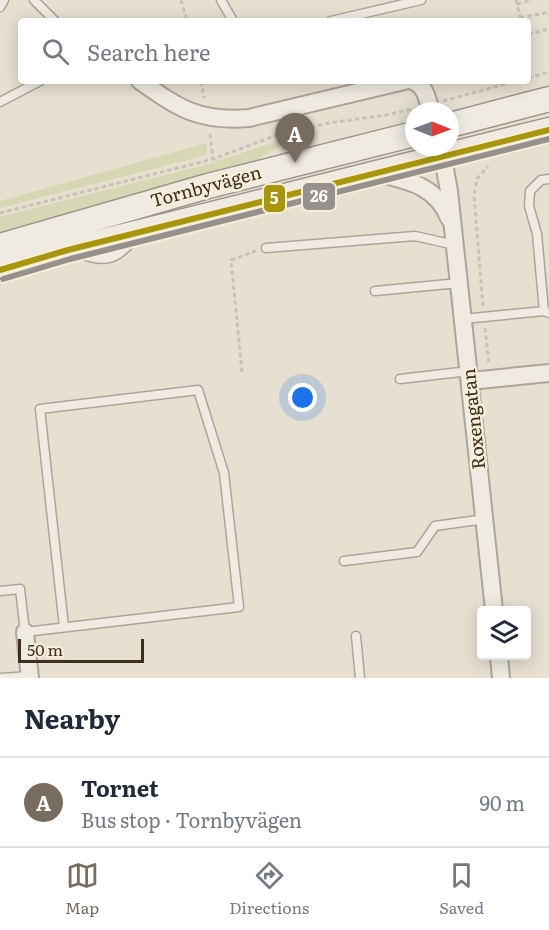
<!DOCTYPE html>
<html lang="en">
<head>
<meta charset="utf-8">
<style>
  body { margin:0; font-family:Literata,serif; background:#f6f6f7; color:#1f2937 }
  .controls { position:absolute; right:18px; bottom:18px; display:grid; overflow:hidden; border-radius:6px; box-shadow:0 3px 15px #0003 }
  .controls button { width:54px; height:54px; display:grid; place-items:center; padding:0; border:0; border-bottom:2px solid #e0e1e3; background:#fff; color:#1f2937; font:30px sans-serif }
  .compass { position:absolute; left:405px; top:102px; width:54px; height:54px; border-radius:50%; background:#fff; box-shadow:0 3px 15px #0003; rotate:91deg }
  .scale { position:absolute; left:18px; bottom:15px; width:126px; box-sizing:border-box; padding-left:6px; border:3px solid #3d2e20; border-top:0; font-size:16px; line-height:21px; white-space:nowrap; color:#3d2e20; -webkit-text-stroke:4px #f7eed8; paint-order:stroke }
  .you { position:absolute; left:303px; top:398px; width:21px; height:21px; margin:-15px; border:4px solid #fff; border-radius:50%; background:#1a73e8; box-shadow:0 0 0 9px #1a73e833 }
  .badge { display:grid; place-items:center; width:39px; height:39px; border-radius:50%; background:#786c5e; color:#fff; font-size:20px; font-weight:700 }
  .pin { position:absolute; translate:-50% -50px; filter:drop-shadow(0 2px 3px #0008) }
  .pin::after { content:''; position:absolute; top:32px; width:21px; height:18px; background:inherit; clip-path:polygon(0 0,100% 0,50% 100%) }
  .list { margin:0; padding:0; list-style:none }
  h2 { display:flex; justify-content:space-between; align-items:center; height:78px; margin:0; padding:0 24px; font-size:26px }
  h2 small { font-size:20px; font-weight:400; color:#747a83 }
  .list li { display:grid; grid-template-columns:39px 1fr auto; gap:18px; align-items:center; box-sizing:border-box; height:90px; padding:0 24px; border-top:2px solid #e0e1e3 }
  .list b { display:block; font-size:22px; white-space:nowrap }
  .list p { margin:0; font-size:20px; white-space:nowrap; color:#747a83 }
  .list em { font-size:20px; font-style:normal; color:#747a83 }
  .icon { flex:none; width:33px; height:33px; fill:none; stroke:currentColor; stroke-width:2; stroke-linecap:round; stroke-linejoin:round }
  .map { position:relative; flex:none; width:549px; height:678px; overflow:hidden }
  .search { position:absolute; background:#fff; box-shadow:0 3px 15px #0003; left:18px; right:18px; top:18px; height:66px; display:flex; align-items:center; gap:15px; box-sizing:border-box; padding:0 21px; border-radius:6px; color:#747a83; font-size:22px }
  .sheet { height:168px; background:#fff }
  nav { display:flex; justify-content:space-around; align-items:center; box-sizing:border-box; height:84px; border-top:2px solid #e0e1e3; background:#fff; font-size:16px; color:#747a83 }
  nav a { display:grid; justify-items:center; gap:3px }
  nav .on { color:#786c5e }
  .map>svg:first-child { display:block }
  .green { fill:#d6d7b3 }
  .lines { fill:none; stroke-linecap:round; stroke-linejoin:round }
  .service-casing { stroke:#ada599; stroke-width:11 }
  .minor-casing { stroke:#ada599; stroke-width:20 }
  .secondary-casing { stroke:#9c958a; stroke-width:27 }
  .path { stroke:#c8c2b9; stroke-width:3; stroke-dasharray:4.5 3; stroke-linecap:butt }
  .service { stroke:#efebe3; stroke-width:8 }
  .minor { stroke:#efebe3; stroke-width:16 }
  .secondary { stroke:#efebe3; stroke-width:24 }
  .bus-1-casing { stroke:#f7eed8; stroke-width:10 }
  .bus-2-casing { stroke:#f7eed8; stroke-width:10 }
  .bus-1 { stroke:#a8970e; stroke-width:6 }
  .bus-2 { stroke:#96918c; stroke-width:6 }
  .labels { text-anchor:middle; stroke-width:5; stroke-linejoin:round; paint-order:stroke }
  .street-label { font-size:18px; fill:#3d2e20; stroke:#f7eed8 }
  .line-badge { stroke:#f7eed8; stroke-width:2 }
  .badge-label { font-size:16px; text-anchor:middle; font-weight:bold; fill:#fff }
</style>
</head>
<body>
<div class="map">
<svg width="549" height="678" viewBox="0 0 549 678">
  <rect width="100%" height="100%" fill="#e7e0d1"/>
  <g class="green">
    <path d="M278 141 279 147 256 160 243 165 0 233V217L205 165Z"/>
    <path d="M207 143V153L199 157 0 208V201Z"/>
  </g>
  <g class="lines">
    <defs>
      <g id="service">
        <path d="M34 0 55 21"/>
        <path d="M221 0 233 21"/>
        <path d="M0 7 4 0"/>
        <path d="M331 21 421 0"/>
        <path d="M0 102 40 81"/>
        <path d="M266 248 415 236 455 245"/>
        <path d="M80 254C105 263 117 260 133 240"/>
        <path d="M375 291 459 283"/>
        <path d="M544 311 537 234 529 206 530 191 541 180 549 179"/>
        <path d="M463 319 544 311 549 313"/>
        <path d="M400 379 469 371"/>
        <path d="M344 561 417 552 435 526 485 519"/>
        <path d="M0 591 20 589 25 632 239 607 224 473 198 390 40 409 64 627"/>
        <path d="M356 636 360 678"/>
        <path d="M1 678 30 676"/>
      </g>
      <g id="minor">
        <path d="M140 81C180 109 199 122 249 118L404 81"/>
        <path d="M413 81C426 86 427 99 431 111"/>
        <path d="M441 147 449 191 494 610"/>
        <path d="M381 174C410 181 437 187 449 218"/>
        <path d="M470 381 549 373"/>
        <path d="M25 632 30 678"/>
        <path d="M499 656 501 678"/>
      </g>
      <g id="secondary">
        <path d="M450 125 549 99"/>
        <path d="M0 246 208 186 414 134"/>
        <path d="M0 270 68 250 549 130"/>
      </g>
    </defs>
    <use href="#service" class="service-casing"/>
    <use href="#minor" class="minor-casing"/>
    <use href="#secondary" class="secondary-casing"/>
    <g class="path">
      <path d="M181 0 187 21"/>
      <path d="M516 0 521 21"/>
      <path d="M517 4 532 0"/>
      <path d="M520 18 549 12"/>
      <path d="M528 34 549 29"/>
      <path d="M528 78 549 72"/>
      <path d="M201 81 204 98"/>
      <path d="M443 101 516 81"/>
      <path d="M210 134 213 159"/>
      <path d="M0 213 213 159 277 135 329 123 386 115 413 109"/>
      <path d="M483 306 474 195 477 179 488 166"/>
      <path d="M485 328 489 363"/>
      <path d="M242 372 231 260 256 251"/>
    </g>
    <use href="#service" class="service"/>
    <use href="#minor" class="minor"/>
    <use href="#secondary" class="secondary"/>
    <defs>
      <path id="bus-1" d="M0 270 68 250 549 130"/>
      <path id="bus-2" d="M3 279 70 259 549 139"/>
    </defs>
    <use href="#bus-1" class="bus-1-casing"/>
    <use href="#bus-2" class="bus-2-casing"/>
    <use href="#bus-1" class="bus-1"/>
    <use href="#bus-2" class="bus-2"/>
  </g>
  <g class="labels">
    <g class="street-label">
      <text transform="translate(206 187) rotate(-15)" y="6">Tornbyvägen</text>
      <text transform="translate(474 419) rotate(-96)" y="6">Roxengatan</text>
    </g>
  </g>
  <g class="line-badge">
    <rect x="302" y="182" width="34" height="29" rx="6" fill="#96918c"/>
    <rect x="263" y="184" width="23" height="29" rx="6" fill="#a8970e"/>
  </g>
  <g class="badge-label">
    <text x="319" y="202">26</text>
    <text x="274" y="204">5</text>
  </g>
</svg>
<div class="controls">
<button><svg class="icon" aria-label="layers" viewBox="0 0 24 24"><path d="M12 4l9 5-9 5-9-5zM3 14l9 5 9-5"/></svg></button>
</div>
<svg class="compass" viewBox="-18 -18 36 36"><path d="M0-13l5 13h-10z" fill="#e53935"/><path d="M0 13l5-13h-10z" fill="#747a83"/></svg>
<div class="scale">50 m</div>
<div class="you"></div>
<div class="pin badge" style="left:295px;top:163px">A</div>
<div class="search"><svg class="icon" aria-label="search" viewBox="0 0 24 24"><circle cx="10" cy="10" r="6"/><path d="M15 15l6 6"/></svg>Search here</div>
</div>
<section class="sheet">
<h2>Nearby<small></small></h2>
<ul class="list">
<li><span class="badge">A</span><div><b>Tornet</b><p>Bus stop · Tornbyvägen</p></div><em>90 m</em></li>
</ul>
</section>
<nav>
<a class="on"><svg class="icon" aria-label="map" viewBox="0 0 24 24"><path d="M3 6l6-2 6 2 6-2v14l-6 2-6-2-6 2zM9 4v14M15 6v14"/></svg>Map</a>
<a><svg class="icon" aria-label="directions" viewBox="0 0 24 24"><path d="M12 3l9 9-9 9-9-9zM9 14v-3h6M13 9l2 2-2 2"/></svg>Directions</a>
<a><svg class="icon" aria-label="saved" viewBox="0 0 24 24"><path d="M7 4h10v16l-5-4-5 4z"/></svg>Saved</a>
</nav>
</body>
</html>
